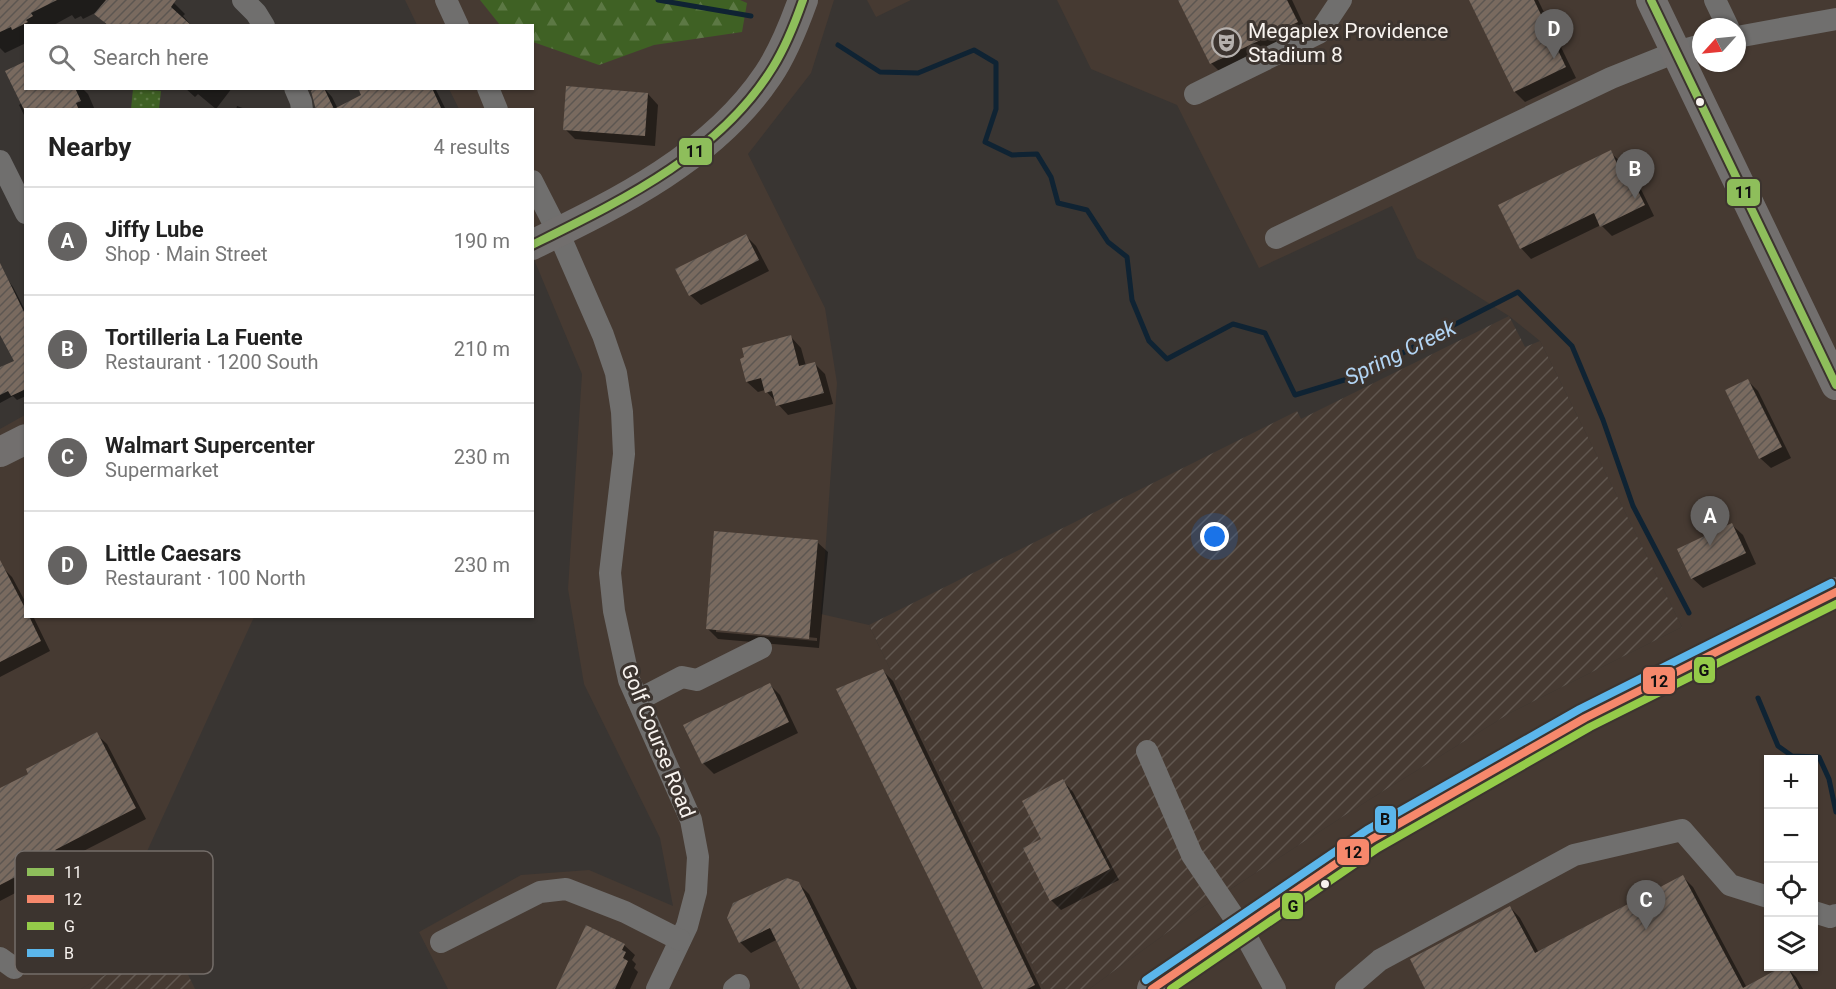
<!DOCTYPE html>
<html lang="en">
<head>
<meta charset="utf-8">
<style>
  body { margin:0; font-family:Roboto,sans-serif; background:#f2f2f2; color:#222 }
  .controls { position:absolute; right:18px; bottom:18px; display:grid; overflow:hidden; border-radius:0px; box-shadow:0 2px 4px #0004 }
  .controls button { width:54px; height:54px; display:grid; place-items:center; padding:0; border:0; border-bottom:2px solid #e0e0e0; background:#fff; color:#222; font:30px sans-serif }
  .compass { position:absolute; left:1692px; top:18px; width:54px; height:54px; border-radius:50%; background:#fff; box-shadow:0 2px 4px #0004; rotate:243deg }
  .you { position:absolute; left:1215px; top:537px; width:21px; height:21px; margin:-15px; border:4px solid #fff; border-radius:50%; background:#1a73e8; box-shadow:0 0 0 9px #1a73e833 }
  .badge { display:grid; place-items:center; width:39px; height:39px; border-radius:50%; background:#646261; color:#fff; font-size:20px; font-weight:700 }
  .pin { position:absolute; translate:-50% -50px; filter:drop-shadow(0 2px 3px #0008) }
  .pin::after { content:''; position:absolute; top:32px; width:21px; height:18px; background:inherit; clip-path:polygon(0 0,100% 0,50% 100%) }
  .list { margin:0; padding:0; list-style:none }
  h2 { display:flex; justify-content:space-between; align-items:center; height:78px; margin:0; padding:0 24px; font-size:26px }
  h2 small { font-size:20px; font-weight:400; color:#767676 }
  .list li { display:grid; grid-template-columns:39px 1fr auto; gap:18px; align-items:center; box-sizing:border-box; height:108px; padding:0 24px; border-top:2px solid #e0e0e0 }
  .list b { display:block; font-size:22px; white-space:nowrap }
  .list p { margin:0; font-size:20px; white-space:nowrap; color:#767676 }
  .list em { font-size:20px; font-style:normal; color:#767676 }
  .icon { flex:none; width:33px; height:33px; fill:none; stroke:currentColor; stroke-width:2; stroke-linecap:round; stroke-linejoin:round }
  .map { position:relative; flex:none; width:1836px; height:989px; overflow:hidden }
  .search { position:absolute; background:#fff; box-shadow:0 2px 4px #0004; left:24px; top:24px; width:510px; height:66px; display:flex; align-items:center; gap:15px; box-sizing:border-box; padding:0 21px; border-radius:0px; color:#767676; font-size:22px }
  .panel { position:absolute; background:#fff; box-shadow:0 2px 4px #0004; left:24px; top:108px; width:510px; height:510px; border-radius:0px }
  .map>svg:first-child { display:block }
  .built { fill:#463a32; fill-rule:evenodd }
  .industrial { fill:url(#industrial-furrows) }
  .green { fill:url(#green-dots) }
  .forest { fill:url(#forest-firs) }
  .shadow { fill:#0007; fill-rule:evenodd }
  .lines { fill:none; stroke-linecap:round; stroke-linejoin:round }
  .stream { stroke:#0f2333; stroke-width:5 }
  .building { fill:url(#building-hatch) }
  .minor { stroke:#706f6e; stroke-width:22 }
  .major { stroke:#726f6e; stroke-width:30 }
  .bus-1-casing { stroke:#3c342f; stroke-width:12 }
  .bus-2-casing { stroke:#3c342f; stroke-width:12 }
  .bus-3-casing { stroke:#3c342f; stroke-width:12 }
  .bus-4-casing { stroke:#3c342f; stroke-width:12 }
  .bus-1 { stroke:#8ebe5b; stroke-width:8 }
  .bus-2 { stroke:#f6886c; stroke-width:8 }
  .bus-3 { stroke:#94cb49; stroke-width:8 }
  .bus-4 { stroke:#5bb6eb; stroke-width:8 }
  .bus-dot { fill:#f8f3ef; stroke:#3c342f; stroke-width:2 }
  .labels { text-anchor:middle; stroke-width:6; stroke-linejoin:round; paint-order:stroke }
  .poi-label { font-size:21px; fill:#f8f3ef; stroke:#3c342f; text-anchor:start }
  .street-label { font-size:21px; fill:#f8f3ef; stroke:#3c342f }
  .water-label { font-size:22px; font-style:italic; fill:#b2d4f3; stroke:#3c342f }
  .key { fill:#3c342f; stroke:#746d69; stroke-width:1.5 }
  .key-label { font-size:16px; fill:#f8f3ef }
  .line-badge { stroke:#3c342f; stroke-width:2 }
  .pale-badge-label { font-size:16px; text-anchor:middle; font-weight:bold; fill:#111 }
</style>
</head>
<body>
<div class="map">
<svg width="1836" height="989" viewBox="0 0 1836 989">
  <defs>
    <pattern id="industrial-furrows" width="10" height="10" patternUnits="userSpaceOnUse" patternTransform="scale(1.5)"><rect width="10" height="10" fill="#463a32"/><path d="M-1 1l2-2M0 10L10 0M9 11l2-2" fill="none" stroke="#615750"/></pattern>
    <pattern id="green-dots" width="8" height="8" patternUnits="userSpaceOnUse" patternTransform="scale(1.5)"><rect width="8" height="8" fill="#3f6124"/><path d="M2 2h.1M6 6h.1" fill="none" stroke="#5c7844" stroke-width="1.8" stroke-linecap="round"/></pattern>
    <pattern id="forest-firs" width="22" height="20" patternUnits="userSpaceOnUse" patternTransform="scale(1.5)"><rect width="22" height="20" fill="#3f6124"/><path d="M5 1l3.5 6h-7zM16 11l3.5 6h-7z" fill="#5c7844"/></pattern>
    <pattern id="building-hatch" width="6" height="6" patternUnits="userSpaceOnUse" patternTransform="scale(1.5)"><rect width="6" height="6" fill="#796a5f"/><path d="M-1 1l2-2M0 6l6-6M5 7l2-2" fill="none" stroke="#5d5651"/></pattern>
  </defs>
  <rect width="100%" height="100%" fill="#393532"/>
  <g class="built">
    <path d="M405 0H834L811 73 748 154 825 308 837 383 821 614 869 625 1044 989H448L419 932 521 875 589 870 673 906 660 838 584 684 568 589 582 374 533 257 532 110 459 109 449 89 532 88V26L417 25Z"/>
    <path d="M867 0H911L876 17Z"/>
    <path d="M1057 0H1836V989H1089L1201 908 1367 801 1510 713 1682 627 1540 341 1509 316 1417 258 1392 206 1259 268 1177 105 1091 69ZM1701 27H1737V63H1701ZM1768 760H1814V966H1768Z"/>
    <path d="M25 415 26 616 254 617 123 904 148 950 81 989H0V429Z"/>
  </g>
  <g class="industrial">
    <path d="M1509 316 1525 347 1540 341 1682 627 1510 713 1367 801 1201 908 1089 989H1044L869 625 1297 411 1301 419Z"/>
    <path d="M148 950 177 952 195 989H81Z"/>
  </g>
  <path class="green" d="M133 89 161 91 159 109H131Z"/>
  <path class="forest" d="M480 0H740L747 3 742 32 654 45 599 65 533 42 532 26 500 25Z"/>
  <g class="shadow">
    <path d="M0 0H171L185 14 183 16 192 26H108L95 13 83 19 81 16 75 19 72 15 52 26H26V43L5 53 0 48Z"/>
    <path d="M1180 0H1292L1307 32 1222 74 1211 63Z"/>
    <path d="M1470 0H1538L1576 78 1525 102 1515 92Z"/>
    <path d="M26 88H82L88 94 95 110H26V119L19 105 22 103Z"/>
    <path d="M185 88H232L216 109 198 94 195 97Z"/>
    <path d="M324 88 332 97 338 109 363 96 360 88H435L446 110H317Z"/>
    <path d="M648 94 658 105 655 146 575 139 565 129Z"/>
    <path d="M237 106 248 110H236Z"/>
    <path d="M1610 152 1634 175 1654 216 1612 236 1601 225 1531 259 1521 248Z"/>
    <path d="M746 236 756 246 769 271 701 305 690 295Z"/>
    <path d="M0 269 13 287 26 312V396L17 400 13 396 0 403V369L16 361 0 331Z"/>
    <path d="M791 337 801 348 806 366 815 364 825 374 833 404 788 415 765 390 758 392 747 382Z"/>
    <path d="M1748 381 1758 391 1791 458 1771 468 1760 458Z"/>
    <path d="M1732 525 1743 535 1756 564 1703 588 1692 578Z"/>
    <path d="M817 542 828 552 819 648 718 639 707 628ZM716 628 817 638V641L716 632Z"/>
    <path d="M2 567 12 577 26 603V616H33L50 651 0 677V568Z"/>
    <path d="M883 671 893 681 1041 989H985Z"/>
    <path d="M770 685 780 695 798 733 714 774 703 763Z"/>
    <path d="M96 734 107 744 146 819 64 861 67 866 0 901V790L30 774Z"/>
    <path d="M1063 781 1073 792 1119 880 1061 910 1051 900 1043 839Z"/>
    <path d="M1683 877 1693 887 1747 988 1786 967 1796 977 1803 989H1427L1510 907 1520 918 1539 953Z"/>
    <path d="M798 883 809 894 857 989H802L778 939 751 953 740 942Z"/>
    <path d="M624 945 635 955 632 960 636 964 634 968 638 972 630 989H557Z"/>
  </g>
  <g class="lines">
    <g class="stream">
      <path d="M658 0 751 16"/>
      <path d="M838 45 880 72 918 73 974 50 996 63V109L985 142 1012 155 1037 154 1051 177 1058 203 1087 210 1108 242 1127 257 1132 300 1149 341 1167 359 1233 324 1265 333 1295 395 1367 373 1442 331 1518 292 1572 346 1603 420 1633 506 1689 613"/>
      <path d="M1758 698 1778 746 1792 756 1819 757 1829 779 1836 812"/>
    </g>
  </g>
  <g class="building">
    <path d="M0 0H57L31 13 33 16 26 20 28 22 12 30 11 27 0 32Z"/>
    <path d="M106 0H176L171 7 192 26H109L94 14Z"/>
    <path d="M1178 0H1287L1298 22 1210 64Z"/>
    <path d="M1469 0H1534L1566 67 1514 92Z"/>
    <path d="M26 61V88H75L81 101 76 103 79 110H26V114L5 71Z"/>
    <path d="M566 86 648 93 645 136 563 130Z"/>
    <path d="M315 88H324L334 109 361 95 358 88H432L442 110H316L311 91Z"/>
    <path d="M1611 150 1618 166 1624 163 1645 205 1600 227 1594 213 1520 249 1498 205Z"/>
    <path d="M746 234 759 260 689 296 675 269Z"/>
    <path d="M0 263 26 316V389L11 396 8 391 0 395V367L14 361 0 335Z"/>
    <path d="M791 335 799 366 815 362 824 393 776 406 772 391 765 393 761 378 746 382 740 359 744 357 742 348Z"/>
    <path d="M1748 379 1782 447 1759 459 1725 390Z"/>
    <path d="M1732 523 1746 553 1691 579 1677 549Z"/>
    <path d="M714 531 818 540 809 639 706 629Z"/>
    <path d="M0 560 26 610V616H29L41 641 0 662Z"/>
    <path d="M883 669 1035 985 1027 989H983L836 689Z"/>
    <path d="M770 683 789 722 702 764 683 725Z"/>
    <path d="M97 732 136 808 55 850 58 855 0 885V788L28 774 26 769Z"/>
    <path d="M1063 779 1110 869 1050 901 1023 848 1041 839 1022 801Z"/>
    <path d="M1683 875 1743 988 1783 966H1787L1799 989H1425L1410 959 1510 906 1535 953Z"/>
    <path d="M787 878 799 882 851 989H800L770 928 739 943 727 918 733 903Z"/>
    <path d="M586 925 625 944 622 950 626 952 623 958 628 961 615 989H556Z"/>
  </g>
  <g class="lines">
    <g class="minor">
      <path d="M243 0 256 13 264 26"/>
      <path d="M446 0 458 26"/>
      <path d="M1715 0 1728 27"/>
      <path d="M1737 37 1836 19"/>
      <path d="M295 88 301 102 302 110"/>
      <path d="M488 88 497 110"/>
      <path d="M1195 94 1319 33 1341 0"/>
      <path d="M0 161 26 213"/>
      <path d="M532 181 558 232 603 335 616 373 622 412 624 454 610 573 614 611 629 680 691 820 698 857 696 892 687 926 657 989"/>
      <path d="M1276 238 1611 78 1676 52 1701 45"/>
      <path d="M638 700 682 677 697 680 761 648"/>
      <path d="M1147 751 1192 855 1242 929 1275 989"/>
      <path d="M1814 912 1830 917 1836 915"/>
      <path d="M441 942 540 892 566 889 625 912 680 940"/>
      <path d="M0 958 14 968"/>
      <path d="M734 989 739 985"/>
      <path d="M1346 989 1380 960 1574 855 1682 830 1730 885 1768 897"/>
    </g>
    <g class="major">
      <path d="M1651 0 1836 385"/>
      <path d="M532 245C618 203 713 157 768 75 783 53 794 25 803 0"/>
      <path d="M0 452 26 439"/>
      <path d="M1152 989 1372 839 1585 718 1836 592"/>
    </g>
    <defs>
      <g id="bus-1">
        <path d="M1651 0 1836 385"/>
        <path d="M532 245C621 201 720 154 773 67 786 46 795 23 803 0"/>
      </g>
      <path id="bus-2" d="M1152 989 1372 839 1585 718 1836 592"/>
      <path id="bus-3" d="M1171 989 1378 848 1590 727 1836 604"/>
      <path id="bus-4" d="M1146 980 1367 830 1580 709 1831 583"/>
    </defs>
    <use href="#bus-1" class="bus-1-casing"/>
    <use href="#bus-2" class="bus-2-casing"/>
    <use href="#bus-3" class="bus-3-casing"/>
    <use href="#bus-4" class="bus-4-casing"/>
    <use href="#bus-1" class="bus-1"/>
    <use href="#bus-2" class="bus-2"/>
    <use href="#bus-3" class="bus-3"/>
    <use href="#bus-4" class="bus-4"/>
  </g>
  <defs>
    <symbol id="theatre-ring" viewBox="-11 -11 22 22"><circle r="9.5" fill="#3c342f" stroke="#b5b0ad" stroke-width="1.5"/><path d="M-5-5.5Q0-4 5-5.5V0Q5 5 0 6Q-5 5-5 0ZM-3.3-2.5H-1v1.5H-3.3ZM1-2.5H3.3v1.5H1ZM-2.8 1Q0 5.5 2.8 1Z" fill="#b5b0ad"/></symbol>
  </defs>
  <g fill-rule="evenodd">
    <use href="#theatre-ring" x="1210" y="26" width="33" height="33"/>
  </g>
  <g class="bus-dot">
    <circle cx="1700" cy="102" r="5"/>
    <circle cx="1325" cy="884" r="5"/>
  </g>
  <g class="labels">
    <g class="poi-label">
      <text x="1248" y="38">Megaplex Providence<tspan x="1248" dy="24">Stadium 8</tspan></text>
    </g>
    <g class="street-label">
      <text transform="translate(658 741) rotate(68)" y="7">Golf Course Road</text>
    </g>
    <g class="water-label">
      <text transform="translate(1400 352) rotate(-26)" y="8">Spring Creek</text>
    </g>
  </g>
  <rect x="15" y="851" width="198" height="123" rx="9" class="key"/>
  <rect x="27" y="868" width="27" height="8" fill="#8ebe5b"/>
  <rect x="27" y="895" width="27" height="8" fill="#f6886c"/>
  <rect x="27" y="922" width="27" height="8" fill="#94cb49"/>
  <rect x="27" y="949" width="27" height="8" fill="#5bb6eb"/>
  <g class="key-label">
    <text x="64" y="878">11</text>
    <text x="64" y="905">12</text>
    <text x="64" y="932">G</text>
    <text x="64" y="959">B</text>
  </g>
  <g class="line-badge">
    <rect x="678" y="137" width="35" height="29" rx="6" fill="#8ebe5b"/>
    <rect x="1726" y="178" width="35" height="29" rx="6" fill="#8ebe5b"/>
    <rect x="1693" y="656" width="23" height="28" rx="6" fill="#94cb49"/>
    <rect x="1642" y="666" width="34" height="29" rx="6" fill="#f6886c"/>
    <rect x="1374" y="805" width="23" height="29" rx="6" fill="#5bb6eb"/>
    <rect x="1336" y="838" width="34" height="28" rx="6" fill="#f6886c"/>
    <rect x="1281" y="892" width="23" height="28" rx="6" fill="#94cb49"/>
  </g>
  <g class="pale-badge-label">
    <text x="695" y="157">11</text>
    <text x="1744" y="198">11</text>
    <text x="1704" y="676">G</text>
    <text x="1659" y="687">12</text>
    <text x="1385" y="825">B</text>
    <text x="1353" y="858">12</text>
    <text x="1293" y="912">G</text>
  </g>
</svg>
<div class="controls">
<button>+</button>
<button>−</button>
<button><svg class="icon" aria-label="locate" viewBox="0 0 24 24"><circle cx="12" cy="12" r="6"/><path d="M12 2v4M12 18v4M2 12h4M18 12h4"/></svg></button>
<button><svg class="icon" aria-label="layers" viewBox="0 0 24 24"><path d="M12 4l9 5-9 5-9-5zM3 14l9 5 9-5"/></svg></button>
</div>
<svg class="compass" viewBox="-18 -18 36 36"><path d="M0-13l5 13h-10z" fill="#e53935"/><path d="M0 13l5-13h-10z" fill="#767676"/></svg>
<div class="you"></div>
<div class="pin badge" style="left:1710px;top:546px">A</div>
<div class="pin badge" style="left:1635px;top:199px">B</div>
<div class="pin badge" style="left:1646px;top:930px">C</div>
<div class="pin badge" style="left:1554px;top:59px">D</div>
<div class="search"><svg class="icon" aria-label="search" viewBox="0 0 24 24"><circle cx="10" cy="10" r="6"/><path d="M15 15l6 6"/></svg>Search here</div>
<section class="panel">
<h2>Nearby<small>4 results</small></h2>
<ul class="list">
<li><span class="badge">A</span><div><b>Jiffy Lube</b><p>Shop · Main Street</p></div><em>190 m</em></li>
<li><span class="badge">B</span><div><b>Tortilleria La Fuente</b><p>Restaurant · 1200 South</p></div><em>210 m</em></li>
<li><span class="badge">C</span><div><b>Walmart Supercenter</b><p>Supermarket</p></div><em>230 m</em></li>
<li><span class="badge">D</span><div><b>Little Caesars</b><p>Restaurant · 100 North</p></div><em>230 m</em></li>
</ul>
</section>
</div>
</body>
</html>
